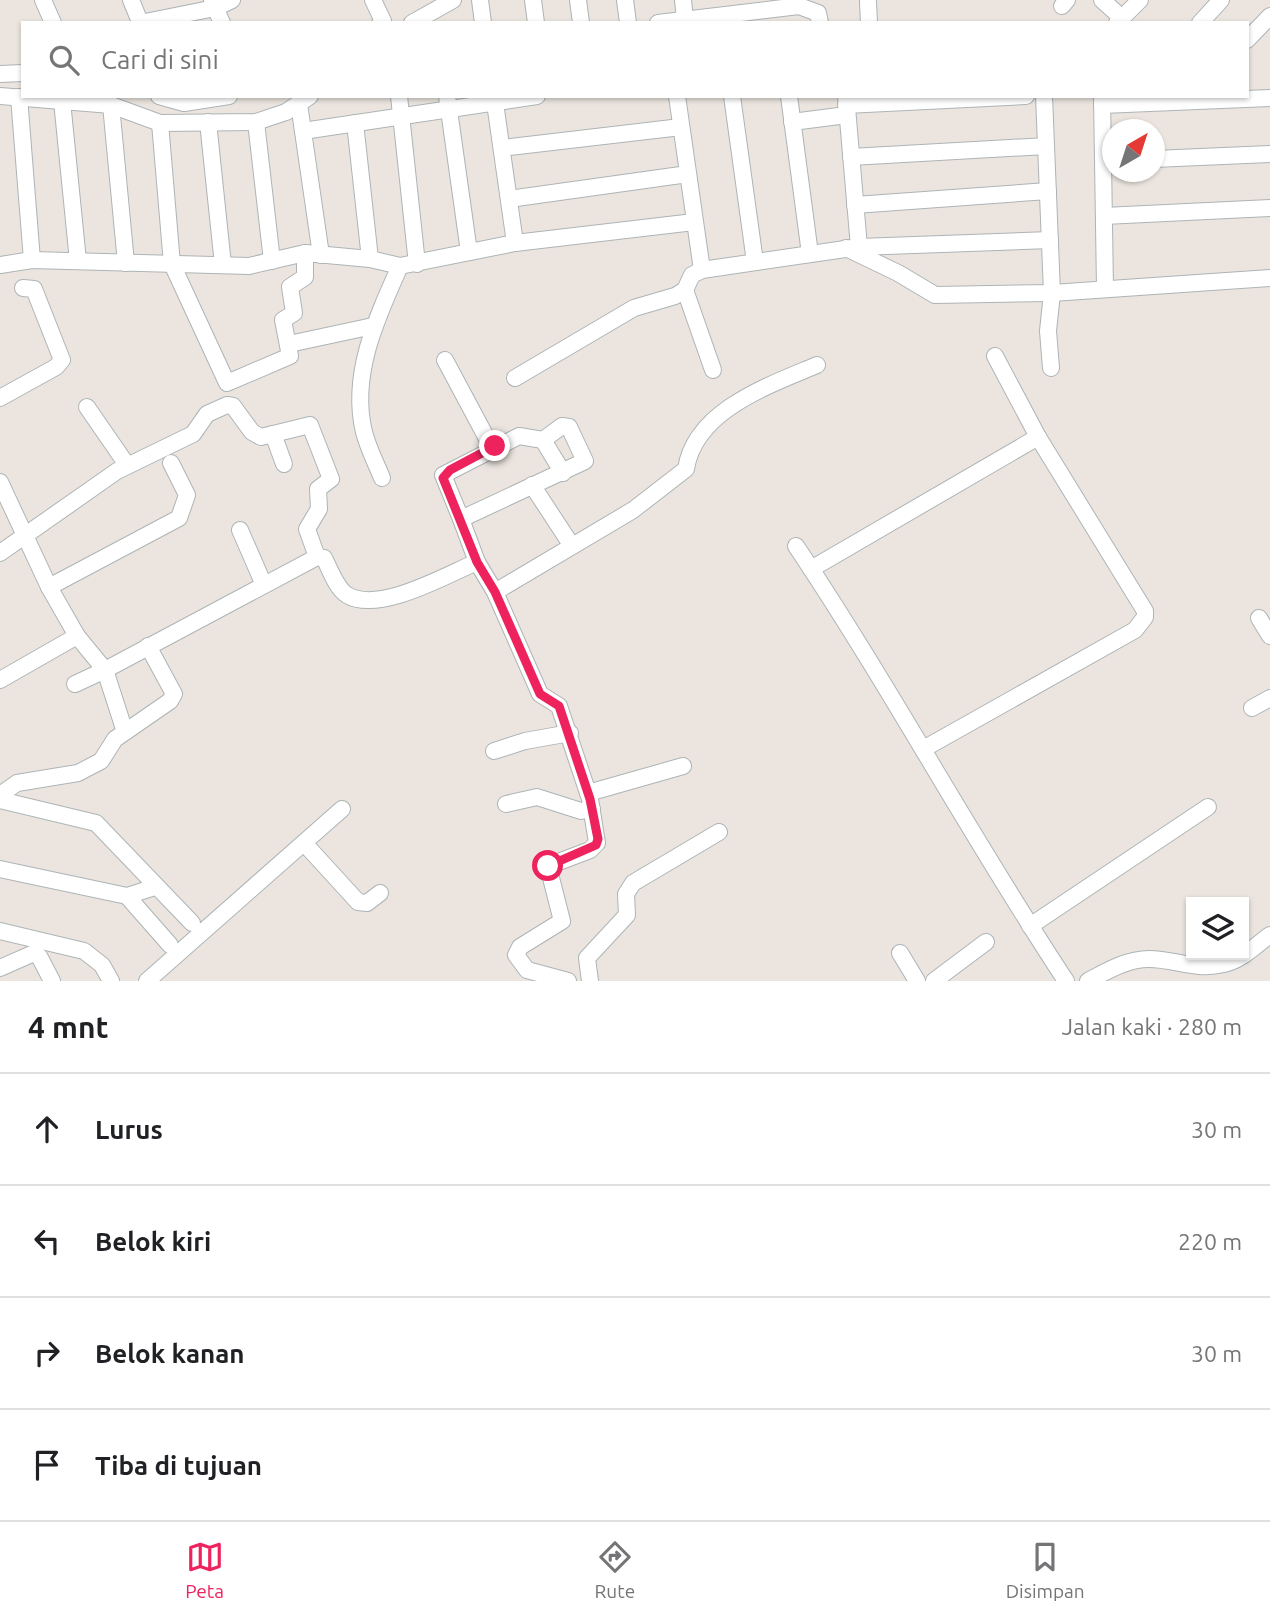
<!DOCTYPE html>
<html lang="id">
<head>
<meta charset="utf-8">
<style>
  body { margin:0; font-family:Ubuntu,sans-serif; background:#f6f6f6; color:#202124 }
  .controls { position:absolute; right:21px; bottom:21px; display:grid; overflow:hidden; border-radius:0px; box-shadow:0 2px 5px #0004 }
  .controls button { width:63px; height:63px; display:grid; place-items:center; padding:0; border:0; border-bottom:2px solid #e0e0e0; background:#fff; color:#202124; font:35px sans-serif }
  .compass { position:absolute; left:1102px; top:119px; width:63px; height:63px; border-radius:50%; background:#fff; box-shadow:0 2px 5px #0004; rotate:39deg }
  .stop { position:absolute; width:21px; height:21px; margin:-16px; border:5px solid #ee235e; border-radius:50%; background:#fff }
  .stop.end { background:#ee235e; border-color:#fff; box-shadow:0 2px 7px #0008 }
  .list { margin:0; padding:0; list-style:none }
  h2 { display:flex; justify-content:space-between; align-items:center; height:91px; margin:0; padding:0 28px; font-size:30px }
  h2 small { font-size:23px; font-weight:400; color:#757577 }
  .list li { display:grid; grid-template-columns:46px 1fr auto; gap:21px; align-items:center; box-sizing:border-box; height:112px; padding:0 28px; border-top:2px solid #e0e0e0 }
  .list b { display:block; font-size:26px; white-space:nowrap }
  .list em { font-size:23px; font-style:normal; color:#757577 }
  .icon { flex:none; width:38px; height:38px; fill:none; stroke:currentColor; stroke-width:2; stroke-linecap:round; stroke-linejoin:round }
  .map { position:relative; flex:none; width:1270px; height:981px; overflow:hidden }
  .search { position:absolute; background:#fff; box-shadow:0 2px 5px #0004; left:21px; right:21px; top:21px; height:77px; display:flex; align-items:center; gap:18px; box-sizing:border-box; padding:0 24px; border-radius:0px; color:#757577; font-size:26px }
  .sheet { height:539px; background:#fff }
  nav { display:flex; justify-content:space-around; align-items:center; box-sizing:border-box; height:98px; border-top:2px solid #e0e0e0; background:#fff; font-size:19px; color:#757577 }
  nav a { display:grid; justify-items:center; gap:4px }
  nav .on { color:#ee235e }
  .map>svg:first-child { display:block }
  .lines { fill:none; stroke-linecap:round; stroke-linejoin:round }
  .minor-casing { stroke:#adb4b6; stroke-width:18 }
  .minor { stroke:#fff; stroke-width:16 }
  .route { stroke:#ee235e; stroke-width:9 }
</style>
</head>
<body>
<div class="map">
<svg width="1270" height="981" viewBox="0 0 1270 981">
  <rect width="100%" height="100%" fill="#ece5df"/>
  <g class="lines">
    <defs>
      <g id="minor">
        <path d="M43 0 53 23"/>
        <path d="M131 0 140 22"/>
        <path d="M212 0 222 23"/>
        <path d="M373 0 383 21 380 23"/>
        <path d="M480 0 483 23"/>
        <path d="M533 0 536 23"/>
        <path d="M578 0 581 23"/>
        <path d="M625 0 628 23"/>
        <path d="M683 0 685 20"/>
        <path d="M1102 0 1122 18"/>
        <path d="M868 2 869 23"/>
        <path d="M1062 6 1067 0"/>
        <path d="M140 23 215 8 232 0"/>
        <path d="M412 23 453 0"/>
        <path d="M658 23 799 6 818 13 820 23"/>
        <path d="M1117 23 1140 0"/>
        <path d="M1200 23 1221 0"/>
        <path d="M1247 40 1270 16"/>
        <path d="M0 74 23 73"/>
        <path d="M0 96 111 105 160 123 256 122 286 112 310 96"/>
        <path d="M159 96 184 103 229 96"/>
        <path d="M399 96 417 264"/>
        <path d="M447 96 469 252"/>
        <path d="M494 96 515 243"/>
        <path d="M677 96 702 270 859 247 846 96"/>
        <path d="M732 96 755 262"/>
        <path d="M789 96 810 254"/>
        <path d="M1044 96 1052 293 1048 331 1051 368"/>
        <path d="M1102 96 1105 289"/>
        <path d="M19 97 32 260"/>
        <path d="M62 101 78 261"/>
        <path d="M299 104 321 255"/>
        <path d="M111 105 126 263"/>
        <path d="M846 105 1026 96"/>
        <path d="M1102 105 1270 98"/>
        <path d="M208 122 223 265"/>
        <path d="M256 122 272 261"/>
        <path d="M792 122 847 115"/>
        <path d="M160 123 172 264 227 383 290 356 283 320 294 313 290 287 305 277V253"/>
        <path d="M355 123 370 259"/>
        <path d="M303 131 537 96"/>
        <path d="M502 148 681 127"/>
        <path d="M851 157 1046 146"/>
        <path d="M1154 159 1270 154"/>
        <path d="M509 199 688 174"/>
        <path d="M855 205 1048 191"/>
        <path d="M1104 216 1270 208"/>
        <path d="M859 247 1050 240"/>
        <path d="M846 248 898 273 935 295 1052 293 1270 278"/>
        <path d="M0 265 32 260 249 266 305 253 370 259 400 266 515 243 694 222"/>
        <path d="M685 290 713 370"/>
        <path d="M289 344 373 326"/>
        <path d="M445 360 492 448"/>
        <path d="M515 378 634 308 675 296 685 290 692 275 702 270"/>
        <path d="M0 398 56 367 62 360 34 289 23 288"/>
        <path d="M87 407 127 465"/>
        <path d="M273 434 284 464"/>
        <path d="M382 478C376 463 368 448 364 432 350 375 377 317 400 266"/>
        <path d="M0 482 49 587 77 636 0 680"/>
        <path d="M532 485 572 546"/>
        <path d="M461 519 443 475 519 436 543 440 563 473"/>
        <path d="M240 530 264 585"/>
        <path d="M796 546C891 688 972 839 1066 981"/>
        <path d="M0 553 117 471 193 434 207 414 227 405 233 406 252 432 261 437 310 425 331 479 318 489 319 509 307 529 317 557 324 558C330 569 336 588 347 595 379 614 446 575 477 562L495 592 540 694 559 706 590 799 597 843 590 850 548 866 562 921 520 947 516 955 527 970 568 981"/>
        <path d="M477 562 461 519 585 461 569 427 562 426 543 440"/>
        <path d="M811 569 1038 437"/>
        <path d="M49 587 179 518 187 495 171 463"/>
        <path d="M495 592 633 510 686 469C695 410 770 385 817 365"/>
        <path d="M1259 618 1270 636"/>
        <path d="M77 636 105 670 317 557"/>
        <path d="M75 684 105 670 125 732"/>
        <path d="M1252 708 1270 698"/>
        <path d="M925 748 1135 630 1145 617V611L1038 437 995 356"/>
        <path d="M494 751 525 741 570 733"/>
        <path d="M588 793 683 766"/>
        <path d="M0 795 17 783 78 773 101 761 115 739 170 701 174 694 148 646"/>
        <path d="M0 800 96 823 192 923"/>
        <path d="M506 804 537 797 581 811 592 809"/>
        <path d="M304 843 358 902 367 903 380 893"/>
        <path d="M0 869 127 896 155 887"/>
        <path d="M127 896 170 945"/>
        <path d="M1030 926 1208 807"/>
        <path d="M0 931 84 951 102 965 111 981"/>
        <path d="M900 953 917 981"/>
        <path d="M0 968 34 953 39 956 52 981"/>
        <path d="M147 981 342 809"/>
        <path d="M590 981 587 958 627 915 626 894 633 883 719 832"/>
        <path d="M934 981 986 942"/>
        <path d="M1088 981C1107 971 1127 959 1149 959 1176 959 1194 971 1224 964 1242 960 1256 945 1270 935"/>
      </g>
    </defs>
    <use href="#minor" class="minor-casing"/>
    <use href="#minor" class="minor"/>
  </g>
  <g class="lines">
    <path class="route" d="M495 446 450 470 443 478 477 562 495 592 540 694 559 706 590 799 598 839 596 845 548 866"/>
  </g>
</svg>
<div class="controls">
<button><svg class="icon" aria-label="layers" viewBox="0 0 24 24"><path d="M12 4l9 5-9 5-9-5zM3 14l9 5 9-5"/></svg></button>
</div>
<svg class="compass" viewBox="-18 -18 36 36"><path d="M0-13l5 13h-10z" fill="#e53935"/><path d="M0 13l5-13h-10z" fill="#757577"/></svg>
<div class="stop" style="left:548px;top:866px"></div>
<div class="stop end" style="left:495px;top:446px"></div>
<div class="search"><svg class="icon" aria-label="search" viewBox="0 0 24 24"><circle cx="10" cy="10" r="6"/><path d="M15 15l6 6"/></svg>Cari di sini</div>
</div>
<section class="sheet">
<h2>4 mnt<small>Jalan kaki · 280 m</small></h2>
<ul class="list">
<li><svg class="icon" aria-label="ahead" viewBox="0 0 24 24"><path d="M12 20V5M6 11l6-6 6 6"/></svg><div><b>Lurus</b></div><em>30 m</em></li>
<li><svg class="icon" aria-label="left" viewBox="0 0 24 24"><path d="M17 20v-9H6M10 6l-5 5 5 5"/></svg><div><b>Belok kiri</b></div><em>220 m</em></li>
<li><svg class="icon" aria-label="right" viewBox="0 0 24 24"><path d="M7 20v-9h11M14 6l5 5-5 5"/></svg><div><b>Belok kanan</b></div><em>30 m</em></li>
<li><svg class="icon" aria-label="arrive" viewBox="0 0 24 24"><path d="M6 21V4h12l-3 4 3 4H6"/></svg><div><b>Tiba di tujuan</b></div></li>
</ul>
</section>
<nav>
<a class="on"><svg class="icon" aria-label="map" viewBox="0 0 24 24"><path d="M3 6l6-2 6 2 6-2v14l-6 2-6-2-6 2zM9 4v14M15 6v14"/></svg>Peta</a>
<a><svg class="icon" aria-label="directions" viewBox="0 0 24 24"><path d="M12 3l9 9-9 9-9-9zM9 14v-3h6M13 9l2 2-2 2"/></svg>Rute</a>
<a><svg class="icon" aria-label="saved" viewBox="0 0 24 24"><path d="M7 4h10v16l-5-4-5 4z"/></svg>Disimpan</a>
</nav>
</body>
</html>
